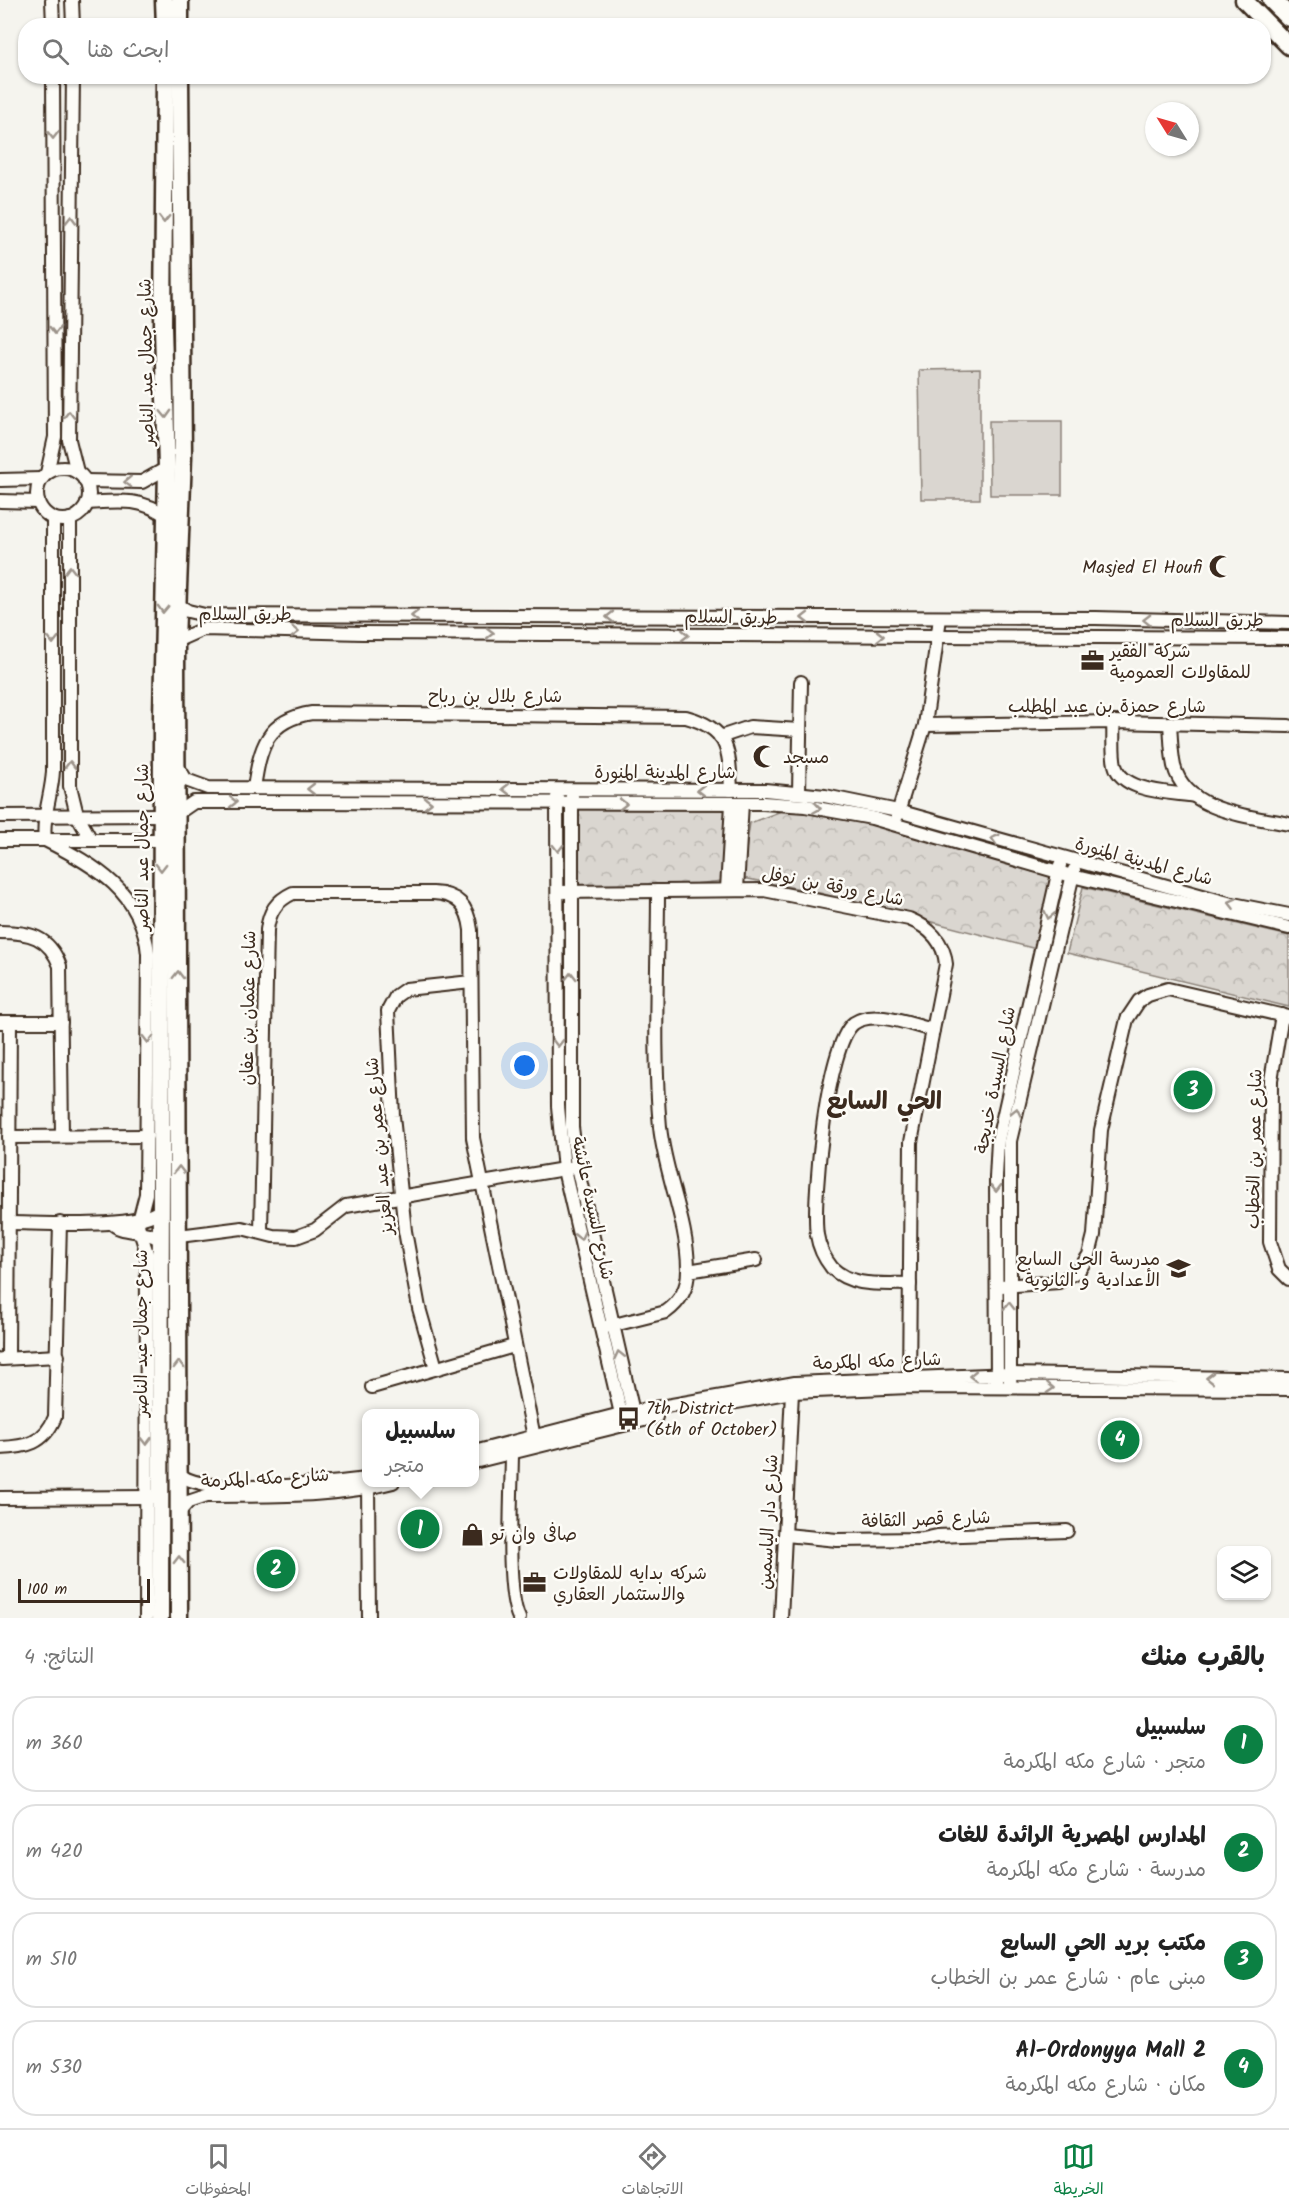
<!DOCTYPE html>
<html lang="ar">
<head>
<meta charset="utf-8">
<style>
  body { margin:0; font-family:Kalam,"Playpen Sans Arabic",sans-serif; background:#f2f2f2; color:#222; direction:rtl }
  .controls { position:absolute; right:18px; bottom:18px; display:grid; overflow:hidden; border-radius:12px; box-shadow:0 2px 4px #0004 }
  .controls button { width:54px; height:54px; display:grid; place-items:center; padding:0; border:0; border-bottom:2px solid #e0e0e0; background:#fff; color:#222; font:30px sans-serif }
  .compass { position:absolute; left:1145px; top:102px; width:54px; height:54px; border-radius:50%; background:#fff; box-shadow:0 2px 4px #0004; rotate:307deg }
  .scale { position:absolute; left:18px; bottom:15px; width:132px; box-sizing:border-box; padding-left:6px; border:3px solid #3b2a1e; border-top:0; font-size:16px; line-height:21px; white-space:nowrap; color:#3b2a1e; -webkit-text-stroke:4px #fdfcf7; paint-order:stroke }
  .you { position:absolute; left:525px; top:1066px; width:21px; height:21px; margin:-15px; border:4px solid #fff; border-radius:50%; background:#1a73e8; box-shadow:0 0 0 9px #1a73e833 }
  .badge { display:grid; place-items:center; width:39px; height:39px; border-radius:50%; background:#0b8043; color:#fff; font-size:20px; font-weight:700 }
  .pin { position:absolute; translate:-50% -50%; border:3px solid #fff; box-shadow:0 2px 6px #0006 }
  .popup { position:absolute; left:362px; top:1409px; width:117px; height:78px; box-sizing:border-box; display:grid; place-content:center; border-radius:12px; background:#fff; filter:drop-shadow(0 2px 4px #0005); font-size:20px; white-space:nowrap; color:#767676 }
  .popup b { font-size:22px; color:#222 }
  .popup::after { content:''; position:absolute; left:50%; top:100%; margin-left:-12px; border:12px solid transparent; border-top-color:#fff }
  .list { margin:0; padding:0; list-style:none }
  h2 { display:flex; justify-content:space-between; align-items:center; height:78px; margin:0; padding:0 24px; font-size:26px }
  h2 small { font-size:20px; font-weight:400; color:#767676 }
  .list li { display:grid; grid-template-columns:39px 1fr auto; gap:18px; align-items:center; box-sizing:border-box; height:96px; margin:0 12px 12px; padding:0 12px; border:2px solid #e0e0e0; border-radius:24px }
  .list b { display:block; font-size:22px; white-space:nowrap }
  .list p { margin:0; font-size:20px; white-space:nowrap; color:#767676 }
  .list em { font-size:20px; font-style:normal; color:#767676 }
  .icon { flex:none; width:33px; height:33px; fill:none; stroke:currentColor; stroke-width:2; stroke-linecap:round; stroke-linejoin:round }
  .map { position:relative; flex:none; width:1289px; height:1618px; overflow:hidden; direction:ltr }
  .search { position:absolute; background:#fff; box-shadow:0 2px 4px #0004; left:18px; right:18px; top:18px; height:66px; display:flex; align-items:center; gap:15px; box-sizing:border-box; padding:0 21px; border-radius:24px; color:#767676; font-size:22px }
  .sheet { height:510px; background:#fff }
  nav { display:flex; justify-content:space-around; align-items:center; box-sizing:border-box; height:84px; border-top:2px solid #e0e0e0; background:#fff; font-size:16px; color:#767676 }
  nav a { display:grid; justify-items:center; gap:3px }
  nav .on { color:#0b8043 }
  .map>svg:first-child { display:block }
  .green { fill:#dad6d0; stroke:#8a8077; stroke-width:1.5 }
  .forest { fill:url(#forest-crowns); stroke:#8a8077; stroke-width:1.5 }
  .lines { fill:none; stroke-linecap:round; stroke-linejoin:round }
  .minor-casing { stroke:#3b2a1e; stroke-width:16 }
  .major-casing { stroke:#3b2a1e; stroke-width:21 }
  .highway-casing { stroke:#3b2a1e; stroke-width:22 }
  .minor { stroke:#fdfcf7; stroke-width:12 }
  .major { stroke:#fdfcf7; stroke-width:16 }
  .highway { stroke:#fdfcf7; stroke-width:18 }
  .oneway { stroke:#9c938a }
  .labels { text-anchor:middle; stroke-width:5; stroke-linejoin:round; paint-order:stroke }
  .street-label { font-size:18px; fill:#3b2a1e; stroke:#fdfcf7 }
  .poi-label { font-size:18px; fill:#3b2a1e; stroke:#fdfcf7; text-anchor:start }
  .district-label { font-size:24px; font-weight:bold; fill:#3b2a1e; stroke:#fdfcf7 }
</style>
</head>
<body>
<div class="map">
<svg width="1289" height="1618" viewBox="0 0 1289 1618">
  <defs>
    <pattern id="forest-crowns" width="20" height="18" patternUnits="userSpaceOnUse" patternTransform="scale(1.5)"><rect width="20" height="18" fill="#dad6d0"/><path d="M2 6a3 3 0 1 1 6 0M12 15a3 3 0 1 1 6 0" fill="none" stroke="#bcb8b2"/></pattern>
  </defs>
  <rect width="100%" height="100%" fill="#f5f4ee"/>
  <filter id="ink" filterUnits="userSpaceOnUse"><feTurbulence type="fractalNoise" baseFrequency=".0167" numOctaves="2"/><feDisplacementMap in="SourceGraphic" scale="12" xChannelSelector="R" yChannelSelector="G"/><feConvolveMatrix kernelMatrix="1 2 1 2 8 2 1 2 1" color-interpolation-filters="sRGB"/></filter>
  <g filter="url(#ink)">
    <g class="green">
      <path d="M980 369V499H921L919 370Z"/>
      <path d="M989 421H1062V495H990Z"/>
    </g>
    <g class="forest">
      <path d="M564 808 728 809 723 881 565 897Z"/>
      <path d="M789 808 1070 866 1048 952 812 891 742 878 750 823Z"/>
      <path d="M1083 887 1289 936V1007L1067 953Z"/>
    </g>
    <g class="lines">
      <defs>
        <g id="minor">
          <path d="M52 0 53 26"/>
          <path d="M72 0 73 26"/>
          <path d="M73 76 69 440 77 472"/>
          <circle cx="63" cy="494" r="26"/>
          <path d="M47 473 55 437 53 76"/>
          <path d="M0 480 41 479"/>
          <path d="M85 481 142 482 167 468"/>
          <path d="M0 501 38 502"/>
          <path d="M87 503C117 501 142 497 167 517"/>
          <path d="M53 518V771C52 794 42 817 45 840 95 865 143 893 148 954L146 1194 138 1225 147 1253 146 1618"/>
          <path d="M70 519V786L77 815 91 840"/>
          <path d="M178 605 188 611 205 615 1096 618 1289 623"/>
          <path d="M176 641 203 629 362 633 1289 638"/>
          <path d="M1113 722C1114 736 1112 752 1115 765 1122 793 1172 792 1195 796"/>
          <path d="M1170 723C1171 737 1171 752 1174 766 1186 813 1251 816 1289 824"/>
          <path d="M925 725 1113 722 1289 726"/>
          <path d="M720 737 750 727 800 730"/>
          <path d="M178 767 186 780 208 788 765 790 825 796 898 811 1228 903 1289 915"/>
          <path d="M254 788C260 748 266 720 312 713L686 717C730 729 729 751 731 790"/>
          <path d="M799 793 801 682"/>
          <path d="M572 796V1127L577 1167 633 1412"/>
          <path d="M557 797 558 1106 564 1170 621 1414"/>
          <path d="M178 813 194 802 763 803 805 806 872 818 1072 876 1289 928"/>
          <path d="M0 816 162 815"/>
          <path d="M897 816 925 725 940 618"/>
          <path d="M0 840H162"/>
          <path d="M727 889 732 804"/>
          <path d="M737 889 742 803"/>
          <path d="M558 892 764 890 909 919C929 927 944 942 946 964L911 1142 909 1387"/>
          <path d="M0 932C29 932 49 936 60 966L62 1136"/>
          <path d="M1282 1015 1271 1080 1270 1242 1279 1269 1289 1279"/>
          <path d="M0 1022H61"/>
          <path d="M9 1137 147 1136"/>
          <path d="M9 1223C42 1223 138 1230 160 1210"/>
          <path d="M112 1223C121 1234 146 1228 160 1240"/>
          <path d="M261 1231 267 930C269 912 276 901 293 893H433C458 894 468 906 471 930L473 1138 534 1437"/>
          <path d="M179 1236 242 1228 273 1236 296 1237 315 1230 346 1206 570 1168"/>
          <path d="M688 1271 756 1260"/>
          <path d="M910 1284C884 1283 852 1288 832 1268 824 1258 819 1248 817 1235 812 1200 827 1043 854 1023 874 1009 911 1025 933 1030"/>
          <path d="M1001 1286 1059 1282 1079 1270 1089 1255 1094 1235 1101 1130 1127 1019 1139 1001 1148 995 1168 989 1289 1017"/>
          <path d="M606 1327 666 1312C680 1302 688 1288 688 1270 688 1221 665 1176 660 1127 653 1050 658 969 658 891"/>
          <path d="M8 1358 10 1022"/>
          <path d="M2 1359 58 1356"/>
          <path d="M436 1368 419 1308 405 1231 393 1116 388 1011 396 996 406 989 471 982"/>
          <path d="M1010 1382V1141L1074 870"/>
          <path d="M997 1383 996 1178 998 1140 1060 865"/>
          <path d="M372 1387 514 1346"/>
          <path d="M715 1406 792 1392 909 1387 1289 1389"/>
          <path d="M0 1448C26 1447 44 1444 55 1417L60 1223"/>
          <path d="M474 1452 621 1414 795 1383 1010 1374 1289 1379"/>
          <path d="M512 1452C512 1487 505 1591 519 1618"/>
          <path d="M474 1462 656 1417"/>
          <path d="M179 1472C191 1498 338 1483 366 1479"/>
          <path d="M368 1482 369 1618"/>
          <path d="M0 1498 152 1497"/>
          <path d="M180 1511 188 1502 206 1496C268 1495 333 1498 393 1482"/>
          <path d="M786 1535 837 1540 923 1539 937 1536 1067 1531"/>
          <path d="M781 1618 792 1392"/>
        </g>
        <g id="major">
          <path d="M164 0 165 26"/>
          <path d="M1244 0 1289 46"/>
          <path d="M180 26V0"/>
          <path d="M160 1618 162 718 167 468 163 327 165 76"/>
          <path d="M179 1618 176 641 183 456 180 76"/>
        </g>
        <path id="highway" d="M1272 0 1289 17"/>
      </defs>
      <use href="#minor" class="minor-casing"/>
      <use href="#major" class="major-casing"/>
      <use href="#highway" class="highway-casing"/>
      <use href="#minor" class="minor"/>
      <use href="#major" class="major"/>
      <use href="#highway" class="highway"/>
    </g>
    <defs><path id="oneway-chevron" d="M-2-3.5L2.5 0L-2 3.5" fill="none" stroke-width="1.6" stroke-linecap="round" stroke-linejoin="round" transform="scale(1.5)"/></defs>
    <g class="oneway">
      <use href="#oneway-chevron" transform="translate(53 135) rotate(90)"/>
      <use href="#oneway-chevron" transform="translate(164 219) rotate(91)"/>
      <use href="#oneway-chevron" transform="translate(71 220) rotate(-89)"/>
      <use href="#oneway-chevron" transform="translate(55 330) rotate(90)"/>
      <use href="#oneway-chevron" transform="translate(166 414) rotate(88)"/>
      <use href="#oneway-chevron" transform="translate(69 415) rotate(-89)"/>
      <use href="#oneway-chevron" transform="translate(128 482) rotate(178)"/>
      <use href="#oneway-chevron" transform="translate(70 570) rotate(-90)"/>
      <use href="#oneway-chevron" transform="translate(163 609) rotate(92)"/>
      <use href="#oneway-chevron" transform="translate(415 616) rotate(-180)"/>
      <use href="#oneway-chevron" transform="translate(610 617) rotate(-180)"/>
      <use href="#oneway-chevron" transform="translate(805 618) rotate(-180)"/>
      <use href="#oneway-chevron" transform="translate(1147 620) rotate(-179)"/>
      <use href="#oneway-chevron" transform="translate(295 632) rotate(2)"/>
      <use href="#oneway-chevron" transform="translate(490 633)"/>
      <use href="#oneway-chevron" transform="translate(685 635) rotate(1)"/>
      <use href="#oneway-chevron" transform="translate(880 636)"/>
      <use href="#oneway-chevron" transform="translate(53 640) rotate(90)"/>
      <use href="#oneway-chevron" transform="translate(70 765) rotate(-90)"/>
      <use href="#oneway-chevron" transform="translate(311 789) rotate(-180)"/>
      <use href="#oneway-chevron" transform="translate(506 789) rotate(-180)"/>
      <use href="#oneway-chevron" transform="translate(701 790) rotate(-180)"/>
      <use href="#oneway-chevron" transform="translate(233 802)"/>
      <use href="#oneway-chevron" transform="translate(428 803)"/>
      <use href="#oneway-chevron" transform="translate(623 804)"/>
      <use href="#oneway-chevron" transform="translate(817 808) rotate(9)"/>
      <use href="#oneway-chevron" transform="translate(995 839) rotate(-164)"/>
      <use href="#oneway-chevron" transform="translate(558 848) rotate(90)"/>
      <use href="#oneway-chevron" transform="translate(161 867) rotate(90)"/>
      <use href="#oneway-chevron" transform="translate(1232 903) rotate(-166)"/>
      <use href="#oneway-chevron" transform="translate(1049 915) rotate(103)"/>
      <use href="#oneway-chevron" transform="translate(178 975) rotate(-89)"/>
      <use href="#oneway-chevron" transform="translate(571 976) rotate(-90)"/>
      <use href="#oneway-chevron" transform="translate(148 1039) rotate(90)"/>
      <use href="#oneway-chevron" transform="translate(558 1043) rotate(90)"/>
      <use href="#oneway-chevron" transform="translate(1016 1112) rotate(-77)"/>
      <use href="#oneway-chevron" transform="translate(179 1170) rotate(-90)"/>
      <use href="#oneway-chevron" transform="translate(996 1188) rotate(89)"/>
      <use href="#oneway-chevron" transform="translate(580 1236) rotate(77)"/>
      <use href="#oneway-chevron" transform="translate(1009 1306) rotate(-90)"/>
      <use href="#oneway-chevron" transform="translate(619 1355) rotate(-103)"/>
      <use href="#oneway-chevron" transform="translate(179 1365) rotate(-90)"/>
      <use href="#oneway-chevron" transform="translate(973 1376) rotate(179)"/>
      <use href="#oneway-chevron" transform="translate(1210 1378) rotate(-179)"/>
      <use href="#oneway-chevron" transform="translate(1050 1388) rotate(3)"/>
      <use href="#oneway-chevron" transform="translate(146 1441) rotate(90)"/>
      <use href="#oneway-chevron" transform="translate(179 1560) rotate(-90)"/>
    </g>
  </g>
  <defs>
    <symbol id="mosque-bare" viewBox="-9 -9 18 18"><path d="M3.5-4.9A6 6 0 1 0 3.5 4.9A5 5 0 1 1 3.5-4.9Z" fill="#3b2a1e" stroke="#fdfcf7" stroke-width="2.5" paint-order="stroke"/></symbol>
    <symbol id="office-bare" viewBox="-9 -9 18 18"><path d="M-6-3h4V-5.5h4V-3h4V5H-6ZM-1-4.5V-3h2v-1.5ZM-6 0V1H6V0Z" fill="#3b2a1e" stroke="#fdfcf7" stroke-width="2.5" paint-order="stroke"/></symbol>
    <symbol id="school-bare" viewBox="-9 -9 18 18"><path d="M0-5L7-2L0 1L-7-2ZM-4 1L0 2.5L4 1V4Q0 6-4 4Z" fill="#3b2a1e" stroke="#fdfcf7" stroke-width="2.5" paint-order="stroke"/></symbol>
    <symbol id="bus-bare" viewBox="-9 -9 18 18"><path d="M-5-6H5V4H4V6H2V4H-2V6H-4V4H-5ZM-3.5-4V0h7V-4ZM-3.5 1.2v1.5H-2V1.2ZM2 1.2v1.5H3.5V1.2Z" fill="#3b2a1e" stroke="#fdfcf7" stroke-width="2.5" paint-order="stroke"/></symbol>
    <symbol id="shop-bare" viewBox="-9 -9 18 18"><path d="M-5-2.5h2.3a2.7 3.5 0 0 1 5.4 0H5L5.5 6h-11ZM-1.5-2.5h3a1.5 2.3 0 0 0-3 0Z" fill="#3b2a1e" stroke="#fdfcf7" stroke-width="2.5" paint-order="stroke"/></symbol>
  </defs>
  <g fill-rule="evenodd">
    <use href="#mosque-bare" x="1204" y="550" width="33" height="33"/>
    <use href="#office-bare" x="1076" y="644" width="33" height="33"/>
    <use href="#mosque-bare" x="748" y="740" width="33" height="33"/>
    <use href="#school-bare" x="1162" y="1252" width="33" height="33"/>
    <use href="#bus-bare" x="612" y="1402" width="33" height="33"/>
    <use href="#shop-bare" x="456" y="1518" width="33" height="33"/>
    <use href="#office-bare" x="518" y="1566" width="33" height="33"/>
  </g>
  <g class="labels">
    <g class="street-label">
      <text transform="translate(146 362) rotate(-91)" y="6">شارع جمال عبد الناصر</text>
      <text x="245" y="620">طريق السلام</text>
      <text transform="translate(731 617) rotate(1)" y="6">طريق السلام</text>
      <text x="1217" y="626">طريق السلام</text>
      <text x="495" y="702">شارع بلال بن رباح</text>
      <text x="1107" y="712">شارع حمزة بن عبد المطلب</text>
      <text x="665" y="778">شارع المدينة المنورة</text>
      <text transform="translate(142 847) rotate(-90)" y="6">شارع جمال عبد الناصر</text>
      <text transform="translate(1144 861) rotate(15)" y="6">شارع المدينة المنورة</text>
      <text transform="translate(833 886) rotate(11)" y="6">شارع ورقة بن نوفل</text>
      <text transform="translate(248 1008) rotate(-89)" y="6">شارع عثمان بن عفان</text>
      <text transform="translate(995 1080) rotate(-79)" y="6">شارع السيدة خديجة</text>
      <text transform="translate(379 1146) rotate(-95)" y="6">شارع عمر بن عبد العزيز</text>
      <text transform="translate(1254 1149) rotate(-89)" y="6">شارع عمر بن الخطاب</text>
      <text transform="translate(593 1208) rotate(78)" y="6">شارع السيدة عائشة</text>
      <text transform="translate(141 1333) rotate(-90)" y="6">شارع جمال عبد الناصر</text>
      <text transform="translate(877 1361) rotate(-2)" y="6">شارع مكه المكرمة</text>
      <text transform="translate(265 1478) rotate(-3)" y="6">شارع مكه المكرمة</text>
      <text transform="translate(926 1519) rotate(-2)" y="6">شارع قصر الثقافة</text>
      <text transform="translate(768 1522) rotate(-87)" y="6">شارع دار الياسمين</text>
    </g>
    <g class="poi-label">
      <text x="1202" y="573" text-anchor="end">Masjed El Houfi</text>
      <text x="1110" y="657">شركة الفقير<tspan x="1110" dy="21">للمقاولات العمومية</tspan></text>
      <text x="783" y="763">مسجد</text>
      <text x="1160" y="1265" text-anchor="end">مدرسة الحي السابع<tspan x="1160" dy="21">الأعدادية و الثانوية</tspan></text>
      <text x="646" y="1414">7th District<tspan x="646" dy="21">(6th of October)</tspan></text>
      <text x="491" y="1540">صافى وان تو</text>
      <text x="553" y="1579">شركه بدايه للمقاولات<tspan x="553" dy="21">والاستثمار العقاري</tspan></text>
    </g>
    <g class="district-label">
      <text x="884" y="1109">الحي السابع</text>
    </g>
  </g>
</svg>
<div class="controls">
<button><svg class="icon" aria-label="layers" viewBox="0 0 24 24"><path d="M12 4l9 5-9 5-9-5zM3 14l9 5 9-5"/></svg></button>
</div>
<svg class="compass" viewBox="-18 -18 36 36"><path d="M0-13l5 13h-10z" fill="#e53935"/><path d="M0 13l5-13h-10z" fill="#767676"/></svg>
<div class="scale">100 m</div>
<div class="you"></div>
<div class="pin badge" style="left:420px;top:1529px">1</div>
<div class="popup"><b>سلسبيل</b>متجر</div>
<div class="pin badge" style="left:276px;top:1569px">2</div>
<div class="pin badge" style="left:1193px;top:1090px">3</div>
<div class="pin badge" style="left:1120px;top:1440px">4</div>
<div class="search"><svg class="icon" aria-label="search" viewBox="0 0 24 24"><circle cx="10" cy="10" r="6"/><path d="M15 15l6 6"/></svg>ابحث هنا</div>
</div>
<section class="sheet">
<h2>بالقرب منك<small>النتائج: 4</small></h2>
<ul class="list">
<li><span class="badge">1</span><div><b>سلسبيل</b><p>متجر · شارع مكه المكرمة</p></div><em>360 m</em></li>
<li><span class="badge">2</span><div><b>المدارس المصرية الرائدة للغات</b><p>مدرسة · شارع مكه المكرمة</p></div><em>420 m</em></li>
<li><span class="badge">3</span><div><b>مكتب بريد الحي السابع</b><p>مبنى عام · شارع عمر بن الخطاب</p></div><em>510 m</em></li>
<li><span class="badge">4</span><div><b>Al-Ordonyya Mall 2</b><p>مكان · شارع مكه المكرمة</p></div><em>530 m</em></li>
</ul>
</section>
<nav>
<a class="on"><svg class="icon" aria-label="map" viewBox="0 0 24 24"><path d="M3 6l6-2 6 2 6-2v14l-6 2-6-2-6 2zM9 4v14M15 6v14"/></svg>الخريطة</a>
<a><svg class="icon" aria-label="directions" viewBox="0 0 24 24"><path d="M12 3l9 9-9 9-9-9zM9 14v-3h6M13 9l2 2-2 2"/></svg>الاتجاهات</a>
<a><svg class="icon" aria-label="saved" viewBox="0 0 24 24"><path d="M7 4h10v16l-5-4-5 4z"/></svg>المحفوظات</a>
</nav>
</body>
</html>
